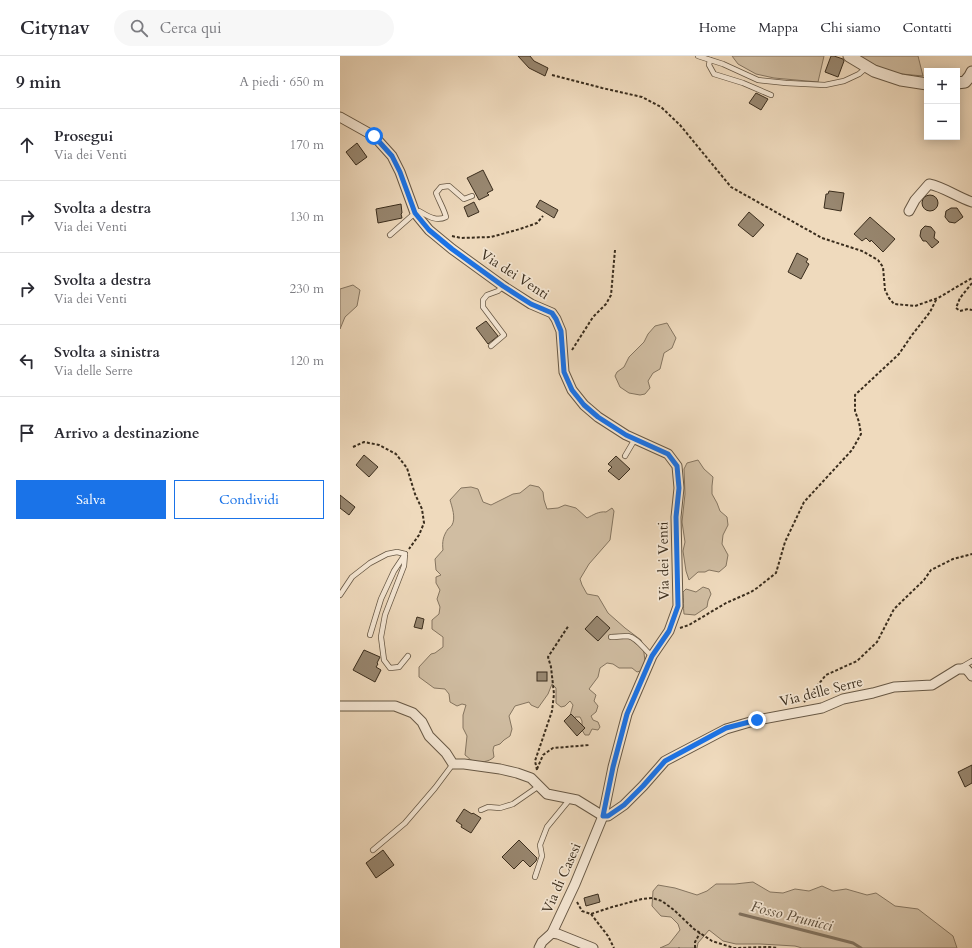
<!DOCTYPE html>
<html lang="it">
<head>
<meta charset="utf-8">
<style>
  body { margin:0; font-family:Cardo,serif; background:#f7f7f7; color:#2b2b33 }
  .controls { position:absolute; right:12px; top:12px; display:grid; overflow:hidden; border-radius:0px; box-shadow:0 2px 10px #0003 }
  .controls button { width:36px; height:36px; display:grid; place-items:center; padding:0; border:0; border-bottom:1px solid #e1e1e2; background:#fff; color:#2b2b33; font:20px sans-serif }
  .stop { position:absolute; width:12px; height:12px; margin:-9px; border:3px solid #1a73e8; border-radius:50%; background:#fff }
  .stop.end { background:#1a73e8; border-color:#fff; box-shadow:0 1px 4px #0008 }
  .list { margin:0; padding:0; list-style:none }
  h2 { display:flex; justify-content:space-between; align-items:center; height:52px; margin:0; padding:0 16px; font-size:17px }
  h2 small { font-size:13px; font-weight:400; color:#7c7c81 }
  .list li { display:grid; grid-template-columns:26px 1fr auto; gap:12px; align-items:center; box-sizing:border-box; height:72px; padding:0 16px; border-top:1px solid #e1e1e2 }
  .list b { display:block; font-size:15px; white-space:nowrap }
  .list p { margin:0; font-size:13px; white-space:nowrap; color:#7c7c81 }
  .list em { font-size:13px; font-style:normal; color:#7c7c81 }
  .actions { display:flex; gap:8px; padding:12px 16px }
  .actions a { flex:1; padding:9px 0; border:1px solid #1a73e8; border-radius:0px; text-align:center; font-size:14px; color:#1a73e8 }
  .actions .main { background:#1a73e8; color:#fff }
  .icon { flex:none; width:22px; height:22px; fill:none; stroke:currentColor; stroke-width:2; stroke-linecap:round; stroke-linejoin:round }
  .map { position:relative; flex:none; width:632px; height:892px; overflow:hidden }
  header { display:flex; align-items:center; gap:24px; box-sizing:border-box; height:56px; padding:0 20px; background:#fff; border-bottom:1px solid #e1e1e2 }
  header strong { font-size:19px }
  nav { display:flex; gap:22px; margin-inline-start:auto; font-size:14px }
  .search { width:280px; height:36px; background:#f7f7f7; display:flex; align-items:center; gap:10px; box-sizing:border-box; padding:0 14px; border-radius:22px; color:#7c7c81; font-size:15px }
  main { display:flex }
  aside { flex:1; background:#fff }
  .map>svg:first-child { display:block }
  .green { fill:#d0bda2; stroke:#857560 }
  .lines { fill:none; stroke-linecap:round; stroke-linejoin:round }
  .stream { stroke:#81715d; stroke-width:3 }
  .building { fill:#988770; stroke:#3a2d1d }
  .service-casing { stroke:#675845; stroke-width:6 }
  .minor-casing { stroke:#675845; stroke-width:11 }
  .tertiary-casing { stroke:#675845; stroke-width:13 }
  .path { stroke:#3a2d1d; stroke-width:2; stroke-dasharray:3 2; stroke-linecap:butt }
  .service { stroke:#f5e7d4; stroke-width:4.5 }
  .minor { stroke:#f5e7d4; stroke-width:9 }
  .tertiary { stroke:#f5e7d4; stroke-width:11 }
  .route { stroke:#1a73e8; stroke-width:5 }
  .labels { text-anchor:middle; stroke-width:3.5; stroke-linejoin:round; paint-order:stroke }
  .street-label { font-size:14px; fill:#3a2d1d; stroke:#f5e7d4 }
  .water-label { font-size:15px; font-style:italic; fill:#584a38; stroke:#f5e7d4 }
</style>
</head>
<body>
<header>
<strong>Citynav</strong>
<div class="search"><svg class="icon" aria-label="search" viewBox="0 0 24 24"><circle cx="10" cy="10" r="6"/><path d="M15 15l6 6"/></svg>Cerca qui</div>
<nav><a>Home</a><a>Mappa</a><a>Chi siamo</a><a>Contatti</a></nav>
</header>
<main>
<aside>
<h2>9 min<small>A piedi · 650 m</small></h2>
<ul class="list">
<li><svg class="icon" aria-label="ahead" viewBox="0 0 24 24"><path d="M12 20V5M6 11l6-6 6 6"/></svg><div><b>Prosegui</b><p>Via dei Venti</p></div><em>170 m</em></li>
<li><svg class="icon" aria-label="right" viewBox="0 0 24 24"><path d="M7 20v-9h11M14 6l5 5-5 5"/></svg><div><b>Svolta a destra</b><p>Via dei Venti</p></div><em>130 m</em></li>
<li><svg class="icon" aria-label="right" viewBox="0 0 24 24"><path d="M7 20v-9h11M14 6l5 5-5 5"/></svg><div><b>Svolta a destra</b><p>Via dei Venti</p></div><em>230 m</em></li>
<li><svg class="icon" aria-label="left" viewBox="0 0 24 24"><path d="M17 20v-9H6M10 6l-5 5 5 5"/></svg><div><b>Svolta a sinistra</b><p>Via delle Serre</p></div><em>120 m</em></li>
<li><svg class="icon" aria-label="arrive" viewBox="0 0 24 24"><path d="M6 21V4h12l-3 4 3 4H6"/></svg><div><b>Arrivo a destinazione</b></div></li>
</ul>
<div class="actions"><a class="main">Salva</a><a>Condividi</a></div>
</aside>
<div class="map">
<svg width="632" height="892" viewBox="0 0 632 892">
  <rect width="100%" height="100%" fill="#efdabd"/>
  <filter id="stains"><feTurbulence type="fractalNoise" baseFrequency=".005" numOctaves="4"/><feColorMatrix values="0 0 0 0 .2 0 0 0 0 .09 0 0 0 0 .02 0 0 0 .5 -.17"/></filter>
  <radialGradient id="worn" r=".72"><stop offset=".6" stop-color="#630" stop-opacity="0"/><stop offset="1" stop-color="#630" stop-opacity=".3"/></radialGradient>
  <g class="green">
    <path d="M392 0H484L478 26 434 22 416 18 398 8Z"/>
    <path d="M519 0H578L583 20 551 17 525 4Z"/>
    <path d="M13 229 20 234 17 250 5 261 0 273V233Z"/>
    <path d="M327 267 336 282 332 292 324 297 320 313 313 317 308 325 310 332 305 338 300 339 289 337 280 331 275 320 277 316 284 311 289 301 304 286 308 278 315 270Z"/>
    <path d="M358 404 364 413 373 421 372 430V438L377 447 380 455 387 461 388 469 383 479 382 488 388 499 386 510 379 516 369 514 365 516H358L349 524 346 515 343 495 345 486 342 466 345 438 344 413 347 407Z"/>
    <path d="M190 429 199 431 203 436 204 444 207 453 218 452 225 449 236 452 247 462C253 459 259 455 266 456L272 452 274 455 270 484 249 508 240 523 242 529 247 538 258 540 268 557 285 572 301 584 303 589 305 605 303 614 297 616 292 612H279L273 608 267 607 260 612 258 621 249 633 256 639 254 645 258 650 256 656 251 660 253 664 258 666 260 671 258 674 252 673 249 679H245L242 674V665L240 661H235V666L229 663 233 649 230 645 225 650 221 651 216 647V632L212 628 208 638 198 652 191 649 189 646 175 650 169 660 172 673 170 680 164 684 160 688 154 690 153 694 154 701C149 706 140 707 133 705 130 704 128 701 125 699L127 680 123 672V659L126 649 122 648 117 650 110 646 109 638 105 633 94 632 79 621V611L91 598 95 597 103 591V581L92 573V564L99 558 100 551 97 543 100 534 96 527V521L101 519 96 514 95 503 103 494C102 486 103 480 108 473 109 472 111 471 112 469 116 462 112 451 110 444L121 432 131 431 138 433 143 446 151 449 173 438 180 437Z"/>
    <path d="M363 531 369 533 371 538 368 545 367 551 355 559 344 558C343 551 344 544 343 536L346 533 356 536Z"/>
    <path d="M413 826 430 836 443 837 455 833 469 835 482 830 493 835 506 833 527 839 536 837 555 850 578 853 613 880 617 892H462L455 890 420 888H396L383 885 369 874 358 887 357 892H340L339 891 338 892H320L329 888 340 874 338 868 331 861 321 860 312 850 313 835 318 829 335 832 357 839 367 835 376 828H395Z"/>
  </g>
  <g class="lines">
    <path class="stream" d="M400 858 513 887 521 892"/>
  </g>
  <g class="building">
    <path d="M178 0H190L194 5 208 12 205 20 189 12Z"/>
    <path d="M491 0H494L503 3 504 5 498 21 485 16Z"/>
    <path d="M416 37 428 43 421 54 409 47Z"/>
    <path d="M17 87 27 101 16 109 6 96Z"/>
    <path d="M143 114 153 134 147 137 149 139 139 144 127 122Z"/>
    <path d="M489 135 504 137 501 155 484 152 486 138H488Z"/>
    <circle cx="590" cy="147" r="8"/>
    <path d="M200 144 218 154 214 162 196 151Z"/>
    <path d="M134 146 139 156 128 161 124 151Z"/>
    <path d="M61 148 62 157 61 158 62 162 38 167 36 153Z"/>
    <path d="M611 152H617L623 161 615 167 609 166 605 161 606 155Z"/>
    <path d="M409 156 424 169 413 181 398 169Z"/>
    <path d="M530 161 555 183 543 196 531 184 530 186 526 182 522 185 514 178Z"/>
    <path d="M585 170 591 171 595 176 594 182 599 186 592 192 586 185H583L580 180 581 174Z"/>
    <path d="M457 197 468 203 466 206 469 208 461 223 448 216Z"/>
    <path d="M146 265 158 280 148 288 136 272Z"/>
    <path d="M24 399 38 411 29 421 16 409Z"/>
    <path d="M276 400 290 413 279 424 268 415 272 411 268 408Z"/>
    <path d="M0 439 15 451 9 459 0 452Z"/>
    <path d="M257 560 270 572 258 585 245 573Z"/>
    <path d="M77 561 84 563 82 573 74 571Z"/>
    <path d="M24 594 40 601 37 607 38 608 36 611 41 614 35 626 13 614Z"/>
    <rect x="197" y="616" width="10" height="9"/>
    <path d="M231 658 245 672 237 680 224 665Z"/>
    <path d="M632 709V727L625 731 618 716Z"/>
    <path d="M124 753 132 758 133 757 141 762 131 777 121 771 122 769 116 765Z"/>
    <path d="M179 784 197 802 196 805 190 811 183 804 174 813 162 801Z"/>
    <path d="M43 794 54 809 36 822 26 807Z"/>
    <path d="M258 838 260 846 246 850 244 842Z"/>
  </g>
  <g class="lines">
    <defs>
      <g id="service">
        <path d="M358 0 383 8 418 24 446 27 485 29 504 25 519 18 527 11"/>
        <path d="M370 4 369 9 374 18 403 27 431 39"/>
        <path d="M50 179 75 157 79 155C88 160 96 166 106 161 104 153 99 145 96 137L101 131 109 130 124 143 132 140"/>
        <path d="M151 290 164 279 143 251V244L147 239 158 235 163 230"/>
        <path d="M285 400 295 383"/>
        <path d="M65 498 64 510 45 559 41 581 44 604 50 612 59 611 68 600"/>
        <path d="M0 539 12 521 30 507 47 498 57 496 65 498"/>
        <path d="M30 579 41 543 54 515 64 500"/>
        <path d="M271 581C276 581 283 580 288 580 298 582 304 594 312 600"/>
        <path d="M620 612 632 605"/>
        <path d="M141 754 148 751 160 752 173 748 199 730"/>
        <path d="M33 794 65 767 95 732 113 708"/>
        <path d="M195 821 202 800 200 789 207 771 230 743"/>
      </g>
      <g id="minor">
        <path d="M0 61 34 80 52 100 60 116 75 157 89 174 112 193 163 230 191 248 212 257 216 263 221 275 224 316 232 334 244 349 258 361 286 379 328 398 337 410 339 432 336 461 338 550 329 575 312 600 287 658 273 711 263 760 235 828 212 877 202 886 199 892"/>
        <path d="M569 155 575 144 589 128C604 131 617 141 632 146"/>
        <path d="M0 650H55L73 657 82 666 89 680 106 697 113 708H124L160 713 177 717 191 722 207 738 237 744 263 760"/>
        <path d="M263 760H268L284 749 303 730 325 705 386 673 417 664 482 652 503 643 533 637 554 631 592 629 618 613H626L629 616 632 620"/>
        <path d="M212 877 218 878 253 892"/>
      </g>
      <g id="tertiary">
        <path d="M509 0 534 15 561 24 587 28"/>
        <path d="M617 27 625 26 630 20 632 16"/>
      </g>
    </defs>
    <use href="#service" class="service-casing"/>
    <use href="#minor" class="minor-casing"/>
    <use href="#tertiary" class="tertiary-casing"/>
    <g class="path">
      <path d="M212 19 262 32 302 41 321 51 340 69 391 131 482 182 522 195 538 204 543 211 545 234 549 242 554 248 575 250 598 242 632 222"/>
      <path d="M112 180 121 182 151 181 180 173 197 167 203 160"/>
      <path d="M632 227 620 242 616 252 620 255 628 253 632 254"/>
      <path d="M232 294 253 261 266 248 271 239 275 194"/>
      <path d="M13 391 24 386 39 389 56 398 67 412 75 438 82 453 84 467 79 479 69 493"/>
      <path d="M340 572 349 569 386 547 411 536 417 532 436 517 445 486 464 446 512 394 521 378 519 366 515 355V339L559 298 572 279 590 256 597 242"/>
      <path d="M464 646 486 619 517 605 537 586 554 553 584 524 591 514 613 503 632 498"/>
      <path d="M197 713 203 699 213 692 250 689"/>
      <path d="M197 714 195 705 212 655 214 638 211 611 208 601 229 569"/>
      <path d="M237 846 242 855 251 858 272 851 302 843 312 842 322 845 334 854 354 873 372 885 394 892 428 891 438 892"/>
      <path d="M251 858 268 880 274 892"/>
      <path d="M355 892V886L360 877"/>
    </g>
    <use href="#service" class="service"/>
    <use href="#minor" class="minor"/>
    <use href="#tertiary" class="tertiary"/>
  </g>
  <g class="lines">
    <path class="route" d="M34 80 52 100 60 116 75 157 89 174 112 193 163 230 191 248 212 257 216 263 221 275 224 316 232 334 244 349 258 361 286 379 328 398 337 410 339 432 336 461 338 550 329 575 312 600 287 658 273 711 263 760H268L284 749 303 730 325 705 386 672 417 664"/>
  </g>
  <g class="labels">
    <g class="street-label">
      <text transform="translate(175 218) rotate(33)" y="5">Via dei Venti</text>
      <text transform="translate(323 505) rotate(-91)" y="5">Via dei Venti</text>
      <text transform="translate(481 635) rotate(-14)" y="5">Via delle Serre</text>
      <text transform="translate(221 822) rotate(-66)" y="5">Via di Casesi</text>
    </g>
    <g class="water-label">
      <text transform="translate(452 860) rotate(14)" y="5">Fosso Prunicci</text>
    </g>
  </g>
  <rect width="100%" height="100%" filter="url(#stains)"/>
  <rect width="100%" height="100%" fill="url(#worn)"/>
</svg>
<div class="controls">
<button>+</button>
<button>−</button>
</div>
<div class="stop" style="left:34px;top:80px"></div>
<div class="stop end" style="left:417px;top:664px"></div>
</div>
</main>
</body>
</html>
